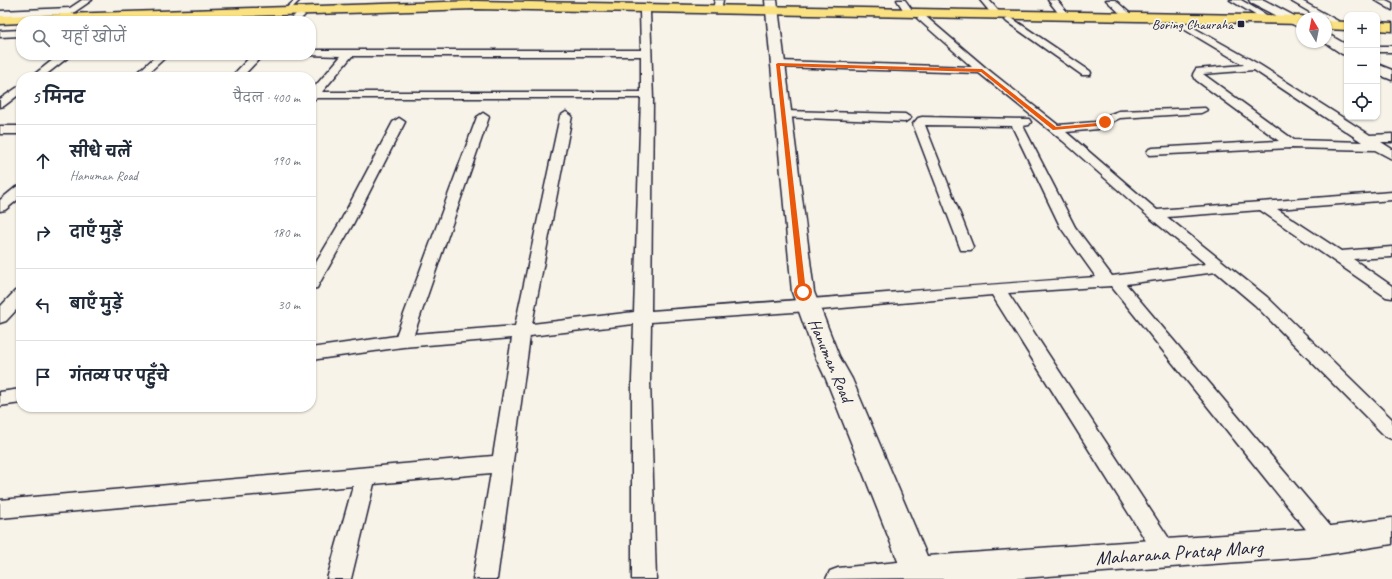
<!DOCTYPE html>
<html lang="hi">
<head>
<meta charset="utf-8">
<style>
  body { margin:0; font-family:Caveat,"Playpen Sans Deva",sans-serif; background:#f2f2f3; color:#1f2937 }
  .controls { position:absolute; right:12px; top:12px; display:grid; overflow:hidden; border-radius:8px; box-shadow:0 1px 3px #0004 }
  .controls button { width:36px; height:36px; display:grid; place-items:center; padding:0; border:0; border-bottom:1px solid #e0e1e3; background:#fff; color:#1f2937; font:20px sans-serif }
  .compass { position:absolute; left:1296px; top:12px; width:36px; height:36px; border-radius:50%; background:#fff; box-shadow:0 1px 3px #0004; rotate:350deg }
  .stop { position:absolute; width:12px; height:12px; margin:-9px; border:3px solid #ea580c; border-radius:50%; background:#fff }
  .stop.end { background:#ea580c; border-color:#fff; box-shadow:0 1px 4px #0008 }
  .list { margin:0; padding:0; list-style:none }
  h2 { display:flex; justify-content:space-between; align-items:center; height:52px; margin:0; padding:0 16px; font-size:17px }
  h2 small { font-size:13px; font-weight:400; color:#747a83 }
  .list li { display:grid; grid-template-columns:26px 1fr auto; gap:12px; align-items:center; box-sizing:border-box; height:72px; padding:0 16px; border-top:1px solid #e0e1e3 }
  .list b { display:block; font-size:15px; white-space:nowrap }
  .list p { margin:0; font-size:13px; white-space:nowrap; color:#747a83 }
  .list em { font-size:13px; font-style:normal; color:#747a83 }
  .icon { flex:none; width:22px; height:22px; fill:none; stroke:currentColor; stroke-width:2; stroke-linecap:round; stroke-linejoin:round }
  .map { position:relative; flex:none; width:1392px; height:579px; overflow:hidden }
  .search { position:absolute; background:#fff; box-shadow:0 1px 3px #0004; left:16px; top:16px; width:300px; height:44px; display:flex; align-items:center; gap:10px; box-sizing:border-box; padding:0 14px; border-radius:16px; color:#747a83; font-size:15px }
  .panel { position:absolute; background:#fff; box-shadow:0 1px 3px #0004; left:16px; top:72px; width:300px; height:340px; border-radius:16px }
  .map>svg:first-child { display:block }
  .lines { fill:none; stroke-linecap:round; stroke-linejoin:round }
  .lane-casing { stroke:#22223b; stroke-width:3 }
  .street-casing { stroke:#22223b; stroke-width:3 }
  .secondary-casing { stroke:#22223b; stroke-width:3 }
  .primary-casing { stroke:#22223b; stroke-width:3 }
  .lane { fill:#f7f3e8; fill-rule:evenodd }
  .street { fill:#f7f3e8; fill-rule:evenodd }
  .secondary { fill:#f7f3e8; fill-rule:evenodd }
  .primary { fill:#fae181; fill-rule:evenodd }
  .route { fill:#ea580c }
  .poi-dot { fill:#22223b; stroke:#f7f3e8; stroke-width:1.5 }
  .labels { text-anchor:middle; stroke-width:3.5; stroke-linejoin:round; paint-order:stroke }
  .far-poi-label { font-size:14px; fill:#22223b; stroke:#f7f3e8; text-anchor:end }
  .street-label { font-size:17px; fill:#22223b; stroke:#f7f3e8 }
  .near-street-label { font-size:20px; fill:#22223b; stroke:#f7f3e8 }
</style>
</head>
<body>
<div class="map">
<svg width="1392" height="579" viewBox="0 0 1392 579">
  <rect width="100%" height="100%" fill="#f7f3e8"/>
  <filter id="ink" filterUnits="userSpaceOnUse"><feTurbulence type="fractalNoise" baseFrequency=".025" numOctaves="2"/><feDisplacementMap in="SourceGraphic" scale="8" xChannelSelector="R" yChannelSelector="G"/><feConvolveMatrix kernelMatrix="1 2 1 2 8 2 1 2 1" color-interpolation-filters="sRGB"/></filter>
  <g filter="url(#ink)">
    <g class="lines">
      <defs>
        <path id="lane" d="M295 0H300L288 12H284V10Z"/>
        <g id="street">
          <path d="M82 0H92L63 20 58 17 61 14 0 17V11L70 8Z"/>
          <path d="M715 0H723L721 11H715L713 9Z"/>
          <path d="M897 0H905L915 14 913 16H907Z"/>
          <path d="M980 0H989L1001 14V18H995Z"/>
          <path d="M1048 0H1057L1071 17 1069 19H1063Z"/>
          <path d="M1106 0H1115L1134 17 1132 19H1126Z"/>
          <path d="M1230 0H1241L1275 20 1270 23 1267 22Z"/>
          <path d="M1289 0H1300L1338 21 1336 23 1333 24 1326 21V18H1320Z"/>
          <path d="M1375 0H1386L1392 3V10Z"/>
          <path d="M645 9 650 12 653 100 651 311C799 301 948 287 1096 277L1061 228 1012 126 925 125 973 247 971 250H961L913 124 918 118 922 117 1029 119 1031 122 1029 125 1023 126 1075 227 1112 276 1206 264 1149 217 1063 141 979 73 778 67 773 64 778 61 972 67 919 20 917 18 922 15 925 16 986 68 1058 125 1095 122 1108 115 1119 111 1205 108 1207 110 1201 113 1120 118 1098 129 1066 132 1157 210 1392 192V200L1277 209 1341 251 1392 247V257L1353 259 1392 286V298L1386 297 1260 210 1167 217 1267 297 1392 419V439L1385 436 1255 305 1216 272 1126 284 1337 534 1340 541 1337 548 1329 551 1321 548 1111 286 1008 293 1174 546 1177 553 1174 560 1166 563 1158 560 992 295 808 311 651 322 650 380 656 579H632V380L634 324 530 336 497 579H473L491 473 374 484 351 579H327L353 486 0 518V500L493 456 512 338 403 347 311 360V348L396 336 477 117 483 113 489 117 414 334 515 326 560 116 566 112 572 116 532 324 634 312 641 98H317L311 101V91L341 56 307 55H311V50H641L640 12ZM352 56H641V92H322Z"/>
          <path d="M300 12 305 15 299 21H289L297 13Z"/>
          <path d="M203 15 208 18 205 21H195Z"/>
          <path d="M1010 17 1090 71 1091 73 1090 75H1082L1007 22 1005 20Z"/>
          <path d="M1180 20 1260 65 1370 135 1392 134V142H1381L1392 149V159L1375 150 1291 148 1149 155 1147 152 1149 149 1153 148 1279 141 1196 80 1193 74 1196 69 1244 65 1177 25V21ZM1254 70 1362 142H1363L1294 140 1203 74Z"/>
          <path d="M21 30V36L0 37V31Z"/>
          <rect x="1377" y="46" width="15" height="6"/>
          <path d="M59 55H71L43 77H31Z"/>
          <path d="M157 55H168L144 77H133Z"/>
          <path d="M252 55H263L242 77H231Z"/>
          <path d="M21 85V93L4 106 0 107V99Z"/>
          <path d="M784 111 905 114 911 118 905 122 780 117 778 115 780 113Z"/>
          <path d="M399 118 405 122 353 224 319 284 317 288 311 289V271L339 224 393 122Z"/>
          <rect x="0" y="126" width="21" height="8"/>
          <path d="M21 186V197L5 210 0 211V200L16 187Z"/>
          <path d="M21 290V305L6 321 0 323V307L15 291Z"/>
          <path d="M21 389V403L0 406V392Z"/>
          <path d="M918 560 926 564 929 571 926 578 826 579 830 571 838 568Z"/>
        </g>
        <g id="secondary">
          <path d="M765 0H777L814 292 839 356 852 379 927 556 1309 529 1392 518V544L1309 557 1006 579H905L826 379 815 356 792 292Z"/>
          <path d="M1249 0H1264L1302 20V29L1251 3Z"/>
          <path d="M1326 33 1347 45V55L1342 54 1324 42H1326Z"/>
          <path d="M1377 64 1392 70V80L1377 74Z"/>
        </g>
        <g id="primary">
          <path d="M475 1 1302 16 1307 18H1302V24L475 9 90 21H21V23L0 24V16Z"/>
          <path d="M1326 21 1347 22V30L1326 29Z"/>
          <path d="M1377 22 1392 23V31L1377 30Z"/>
        </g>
      </defs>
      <use href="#lane" class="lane-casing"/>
      <use href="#street" class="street-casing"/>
      <use href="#secondary" class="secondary-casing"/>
      <use href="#primary" class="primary-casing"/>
      <use href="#lane" class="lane"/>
      <use href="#street" class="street"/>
      <use href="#secondary" class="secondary"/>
      <use href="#primary" class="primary"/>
    </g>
  </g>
  <path class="route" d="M778 63 982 69 1056 127 1097 123 1105 120 1108 122 1098 126 1053 130 981 72 780 66 806 292 803 294 799 292 776 64Z"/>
  <rect class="poi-dot" x="1237" y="20" width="8" height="8" rx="2"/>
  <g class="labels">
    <g class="far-poi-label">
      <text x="1233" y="29">Boring Chauraha</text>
    </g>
    <g class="street-label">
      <text transform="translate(831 360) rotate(67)" y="6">Hanuman Road</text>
    </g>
    <g class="near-street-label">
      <text transform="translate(1179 552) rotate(-4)" y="7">Maharana Pratap Marg</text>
    </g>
  </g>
</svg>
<div class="controls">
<button>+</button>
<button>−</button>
<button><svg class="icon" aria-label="locate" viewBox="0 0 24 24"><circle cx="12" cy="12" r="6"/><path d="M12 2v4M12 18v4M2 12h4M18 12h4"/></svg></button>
</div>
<svg class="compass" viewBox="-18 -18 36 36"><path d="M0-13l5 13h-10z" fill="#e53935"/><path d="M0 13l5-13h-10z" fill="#747a83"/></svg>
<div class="stop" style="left:803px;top:292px"></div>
<div class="stop end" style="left:1105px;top:122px"></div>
<div class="search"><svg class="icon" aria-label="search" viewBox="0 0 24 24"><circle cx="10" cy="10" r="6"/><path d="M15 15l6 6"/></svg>यहाँ खोजें</div>
<section class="panel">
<h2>5 मिनट<small>पैदल · 400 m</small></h2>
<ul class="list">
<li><svg class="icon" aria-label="ahead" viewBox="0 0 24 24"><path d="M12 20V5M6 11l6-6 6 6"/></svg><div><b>सीधे चलें</b><p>Hanuman Road</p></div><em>190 m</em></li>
<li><svg class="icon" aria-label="right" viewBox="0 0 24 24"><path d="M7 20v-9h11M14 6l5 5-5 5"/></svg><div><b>दाएँ मुड़ें</b></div><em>180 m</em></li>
<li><svg class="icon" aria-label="left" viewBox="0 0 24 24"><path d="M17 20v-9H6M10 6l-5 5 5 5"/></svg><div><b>बाएँ मुड़ें</b></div><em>30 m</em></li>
<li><svg class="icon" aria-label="arrive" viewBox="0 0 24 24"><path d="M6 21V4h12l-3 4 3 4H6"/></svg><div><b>गंतव्य पर पहुँचे</b></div></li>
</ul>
</section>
</div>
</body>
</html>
